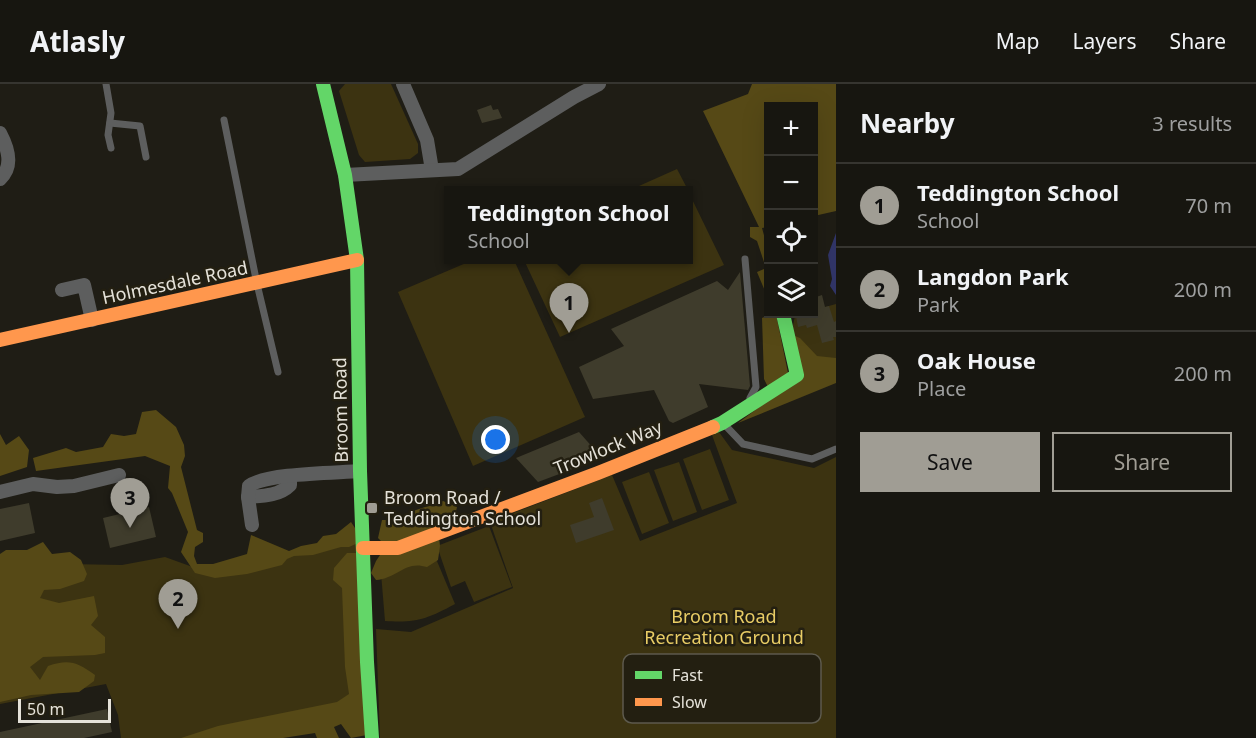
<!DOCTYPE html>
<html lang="en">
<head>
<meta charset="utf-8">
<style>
  body { margin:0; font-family:"Noto Sans",sans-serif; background:#24231e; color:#f1f3f6 }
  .controls { position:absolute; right:18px; top:18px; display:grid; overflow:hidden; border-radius:0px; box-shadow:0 6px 24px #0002 }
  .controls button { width:54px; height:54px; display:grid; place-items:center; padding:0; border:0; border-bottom:2px solid #363530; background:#171610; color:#f1f3f6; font:30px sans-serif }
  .scale { position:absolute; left:18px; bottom:15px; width:93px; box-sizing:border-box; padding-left:6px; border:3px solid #e5e2d9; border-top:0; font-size:16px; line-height:21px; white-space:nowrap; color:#e5e2d9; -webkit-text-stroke:4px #231f11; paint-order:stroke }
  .you { position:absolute; left:496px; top:356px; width:21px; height:21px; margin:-15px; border:4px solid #fff; border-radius:50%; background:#1a73e8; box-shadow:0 0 0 9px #1a73e833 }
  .badge { display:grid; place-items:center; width:39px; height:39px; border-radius:50%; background:#a09d94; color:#111; font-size:20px; font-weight:700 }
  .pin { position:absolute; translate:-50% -50px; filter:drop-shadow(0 2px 3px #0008) }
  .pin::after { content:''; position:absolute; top:32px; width:21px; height:18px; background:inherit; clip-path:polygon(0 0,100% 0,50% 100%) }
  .popup { position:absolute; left:444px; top:102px; width:249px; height:78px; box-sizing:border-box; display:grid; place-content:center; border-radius:0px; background:#171610; filter:drop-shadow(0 2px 4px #0005); font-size:20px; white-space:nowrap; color:#9e9f9f }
  .popup b { font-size:22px; color:#f1f3f6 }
  .popup::after { content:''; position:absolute; left:50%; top:100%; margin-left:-12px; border:12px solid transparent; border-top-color:#171610 }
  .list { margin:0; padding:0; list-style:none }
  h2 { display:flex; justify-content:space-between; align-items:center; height:78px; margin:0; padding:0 24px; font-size:26px }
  h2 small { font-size:20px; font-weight:400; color:#9e9f9f }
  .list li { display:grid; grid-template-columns:39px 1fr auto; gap:18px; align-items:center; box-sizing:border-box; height:84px; padding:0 24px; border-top:2px solid #363530 }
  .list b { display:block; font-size:22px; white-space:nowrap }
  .list p { margin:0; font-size:20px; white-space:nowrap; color:#9e9f9f }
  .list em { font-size:20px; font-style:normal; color:#9e9f9f }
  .actions { display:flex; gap:12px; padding:18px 24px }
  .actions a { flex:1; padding:14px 0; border:2px solid #a09d94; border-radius:0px; text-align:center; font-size:21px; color:#a09d94 }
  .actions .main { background:#a09d94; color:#111 }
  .icon { flex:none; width:33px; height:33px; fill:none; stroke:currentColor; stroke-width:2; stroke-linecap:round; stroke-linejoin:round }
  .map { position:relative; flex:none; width:836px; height:654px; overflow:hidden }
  header { display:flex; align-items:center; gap:36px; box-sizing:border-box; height:84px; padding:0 30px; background:#171610; border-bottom:2px solid #363530 }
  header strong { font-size:28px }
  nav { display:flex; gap:33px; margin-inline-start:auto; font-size:21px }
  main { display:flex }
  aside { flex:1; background:#171610 }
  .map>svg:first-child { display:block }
  .green { fill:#3c3311 }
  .forest { fill:#564916 }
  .water { fill:#313568 }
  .building { fill:#3f3c2c }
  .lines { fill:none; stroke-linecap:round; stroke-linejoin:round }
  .lane { stroke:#5d5e5e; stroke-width:7 }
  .street { stroke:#5d5e5e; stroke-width:14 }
  .fast { stroke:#63d668; stroke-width:14 }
  .slow { stroke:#ff974d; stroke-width:14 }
  .poi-dot { fill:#a09d94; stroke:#231f11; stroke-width:2 }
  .labels { text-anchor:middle; stroke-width:5; stroke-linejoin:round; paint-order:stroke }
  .street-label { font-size:18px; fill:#e5e2d9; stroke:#231f11 }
  .poi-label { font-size:18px; fill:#e5e2d9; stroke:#231f11; text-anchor:start }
  .park-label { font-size:18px; fill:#e8cc65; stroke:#231f11 }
  .key { fill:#231f11; stroke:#5d5a4d; stroke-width:1.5 }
  .key-label { font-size:16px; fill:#e5e2d9 }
</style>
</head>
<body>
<header>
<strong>Atlasly</strong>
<nav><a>Map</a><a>Layers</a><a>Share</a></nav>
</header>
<main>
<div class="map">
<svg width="836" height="654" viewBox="0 0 836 654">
  <rect width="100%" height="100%" fill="#1f1d15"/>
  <g class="green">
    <path d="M345 0H391L418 60V69L410 75 365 78 359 71 339 7Z"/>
    <path d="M677 85 688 106H630Z"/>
    <path d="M689 109 724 181 560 253 524 176H689Z"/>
    <path d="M473 176H514L585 333 473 382 398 208Z"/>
    <path d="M836 220V285L805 298 792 246 795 232 814 230V226Z"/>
    <path d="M719 348 732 366 814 384 836 373V654H380L376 545 411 548 513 504 490 438 612 391 640 457 737 419 712 351Z"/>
    <path d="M710 365 729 416 702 426 683 375Z"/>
    <path d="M679 378 697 428 673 437 654 386Z"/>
    <path d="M649 388 669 439 642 450 622 398Z"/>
    <path d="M489 442 512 503 474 518 465 497 451 503 437 462Z"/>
    <path d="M357 456V634L255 654H121L118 631 106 600 0 620V471L67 480 122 481 165 473 201 486Z"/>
    <path d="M434 470 455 520C427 535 417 539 385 537L381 489Z"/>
  </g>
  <g class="forest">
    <path d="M752 0H836V127L814 132V22H768V143L762 144 768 166V225L765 207 757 188 764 185V178L757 157 750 153V143H759L703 27 748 10Z"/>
    <path d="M769 230H776L788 289 769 305 764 295 762 234 769 231Z"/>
    <path d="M790 250 800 254 817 272 836 274V299L738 339 801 292Z"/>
    <path d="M156 326 176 343 184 361 185 372 181 383 197 446 203 449V458L195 463 194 472 197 480H213L247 470 251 451 289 467 301 462 317 459 323 452 336 450 351 438 357 447 358 459 349 463H341L313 471 294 472 287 475 282 481 247 490 215 494 195 489 181 468 188 448 172 409 168 404 170 382 145 372 36 387 33 374 66 364 76 368 103 363 111 350 124 352 136 350 142 328Z"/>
    <path d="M0 350 6 361 19 352 29 366 27 383 0 392Z"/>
    <path d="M443 417 457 423 454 436 439 453 440 462 438 476 427 483C405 476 398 494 376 496L371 489 376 477 386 462 378 454 382 436H396L416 426Z"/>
    <path d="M43 458 52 470 70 468 81 476 87 490 84 497 60 505 44 506 40 514 59 519 94 512 98 532 91 541 105 553V569L95 571 43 573 30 583 40 596 48 582C69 575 77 578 95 591L94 597 79 608 31 611 0 618V470L6 466H27Z"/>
    <path d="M347 469H358L367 651 351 654 341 640 334 643 339 654H317L315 649 283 654H181L218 642 337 618 349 610 345 583 342 504 333 496 334 484Z"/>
  </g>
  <path class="water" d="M836 149V211L830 202 832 195 828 171Z"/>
  <g class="building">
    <path d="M491 21 493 26 498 25 502 34 482 39 477 26Z"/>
    <path d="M740 188 750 302 748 306 699 300 708 323 673 339 669 337 654 306 593 315 579 283 624 262 611 245 717 197 728 206Z"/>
    <path d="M822 211 825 223 829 222 834 238 836 237V253H833L834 256 822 259 817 241 807 244 806 241 798 243 796 232 813 230V214Z"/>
    <path d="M579 348 602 374 538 398 516 374Z"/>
    <path d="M602 414 614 446 576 459 570 441 594 433 589 419Z"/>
    <path d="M29 419 35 449 0 457V425Z"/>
    <path d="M149 423 156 453 110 464 103 434Z"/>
    <path d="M107 625 112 648 84 654H0V648Z"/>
  </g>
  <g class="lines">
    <g class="lane">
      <path d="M106 0 111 29 108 51 111 64"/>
      <path d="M224 36 257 200 278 288"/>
      <path d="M110 39 140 42 146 73"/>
      <path d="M745 175 756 303 750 314"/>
      <path d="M724 340 743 360 812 375 836 365"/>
    </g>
    <g class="street">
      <path d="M403 0 427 56 432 86"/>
      <path d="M0 49C8 64 14 82 0 95"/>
      <path d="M345 91 458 85 574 13 599 0"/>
      <path d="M62 206 84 201 92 236"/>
      <path d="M0 408 33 400 57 403 74 402 119 391"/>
      <path d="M248 413C262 412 279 412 290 401V392"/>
      <path d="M252 441 248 413 249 402C266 389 336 389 360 387"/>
    </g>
    <g class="fast">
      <path d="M323 0 345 91 357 176 360 387 367 578 372 654"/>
      <path d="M713 343 722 339 797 291 783 230"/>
    </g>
    <g class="slow">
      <path d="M0 256 357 176"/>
      <path d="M363 464H398L598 389 713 343"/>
    </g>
  </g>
  <rect class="poi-dot" x="366" y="418" width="12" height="12" rx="3"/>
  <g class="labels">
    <g class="street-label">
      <text transform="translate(175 199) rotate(-12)" y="6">Holmesdale Road</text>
      <text transform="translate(341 326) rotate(-91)" y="6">Broom Road</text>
      <text transform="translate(608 364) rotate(-22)" y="6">Trowlock Way</text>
    </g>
    <g class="poi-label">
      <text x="384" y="420">Broom Road /<tspan x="384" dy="21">Teddington School</tspan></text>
    </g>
    <g class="park-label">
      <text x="724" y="539">Broom Road<tspan x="724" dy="21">Recreation Ground</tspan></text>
    </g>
  </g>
  <rect x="623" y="570" width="198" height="69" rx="9" class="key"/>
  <rect x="635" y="587" width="27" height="8" fill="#63d668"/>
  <rect x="635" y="614" width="27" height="8" fill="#ff974d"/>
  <g class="key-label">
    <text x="672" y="597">Fast</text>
    <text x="672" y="624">Slow</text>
  </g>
</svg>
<div class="controls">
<button>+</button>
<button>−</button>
<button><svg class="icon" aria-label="locate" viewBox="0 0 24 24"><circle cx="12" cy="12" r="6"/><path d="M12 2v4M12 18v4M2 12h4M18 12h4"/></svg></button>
<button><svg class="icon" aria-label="layers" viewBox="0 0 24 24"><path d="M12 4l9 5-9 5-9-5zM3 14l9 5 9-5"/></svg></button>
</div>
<div class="scale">50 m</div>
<div class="you"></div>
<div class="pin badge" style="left:569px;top:249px">1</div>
<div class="popup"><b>Teddington School</b>School</div>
<div class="pin badge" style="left:178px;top:545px">2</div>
<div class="pin badge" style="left:130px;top:444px">3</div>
</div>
<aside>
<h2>Nearby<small>3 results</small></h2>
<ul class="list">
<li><span class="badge">1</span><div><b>Teddington School</b><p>School</p></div><em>70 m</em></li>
<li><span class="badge">2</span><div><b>Langdon Park</b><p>Park</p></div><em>200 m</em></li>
<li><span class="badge">3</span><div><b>Oak House</b><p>Place</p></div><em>200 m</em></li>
</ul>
<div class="actions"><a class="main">Save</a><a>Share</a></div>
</aside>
</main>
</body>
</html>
